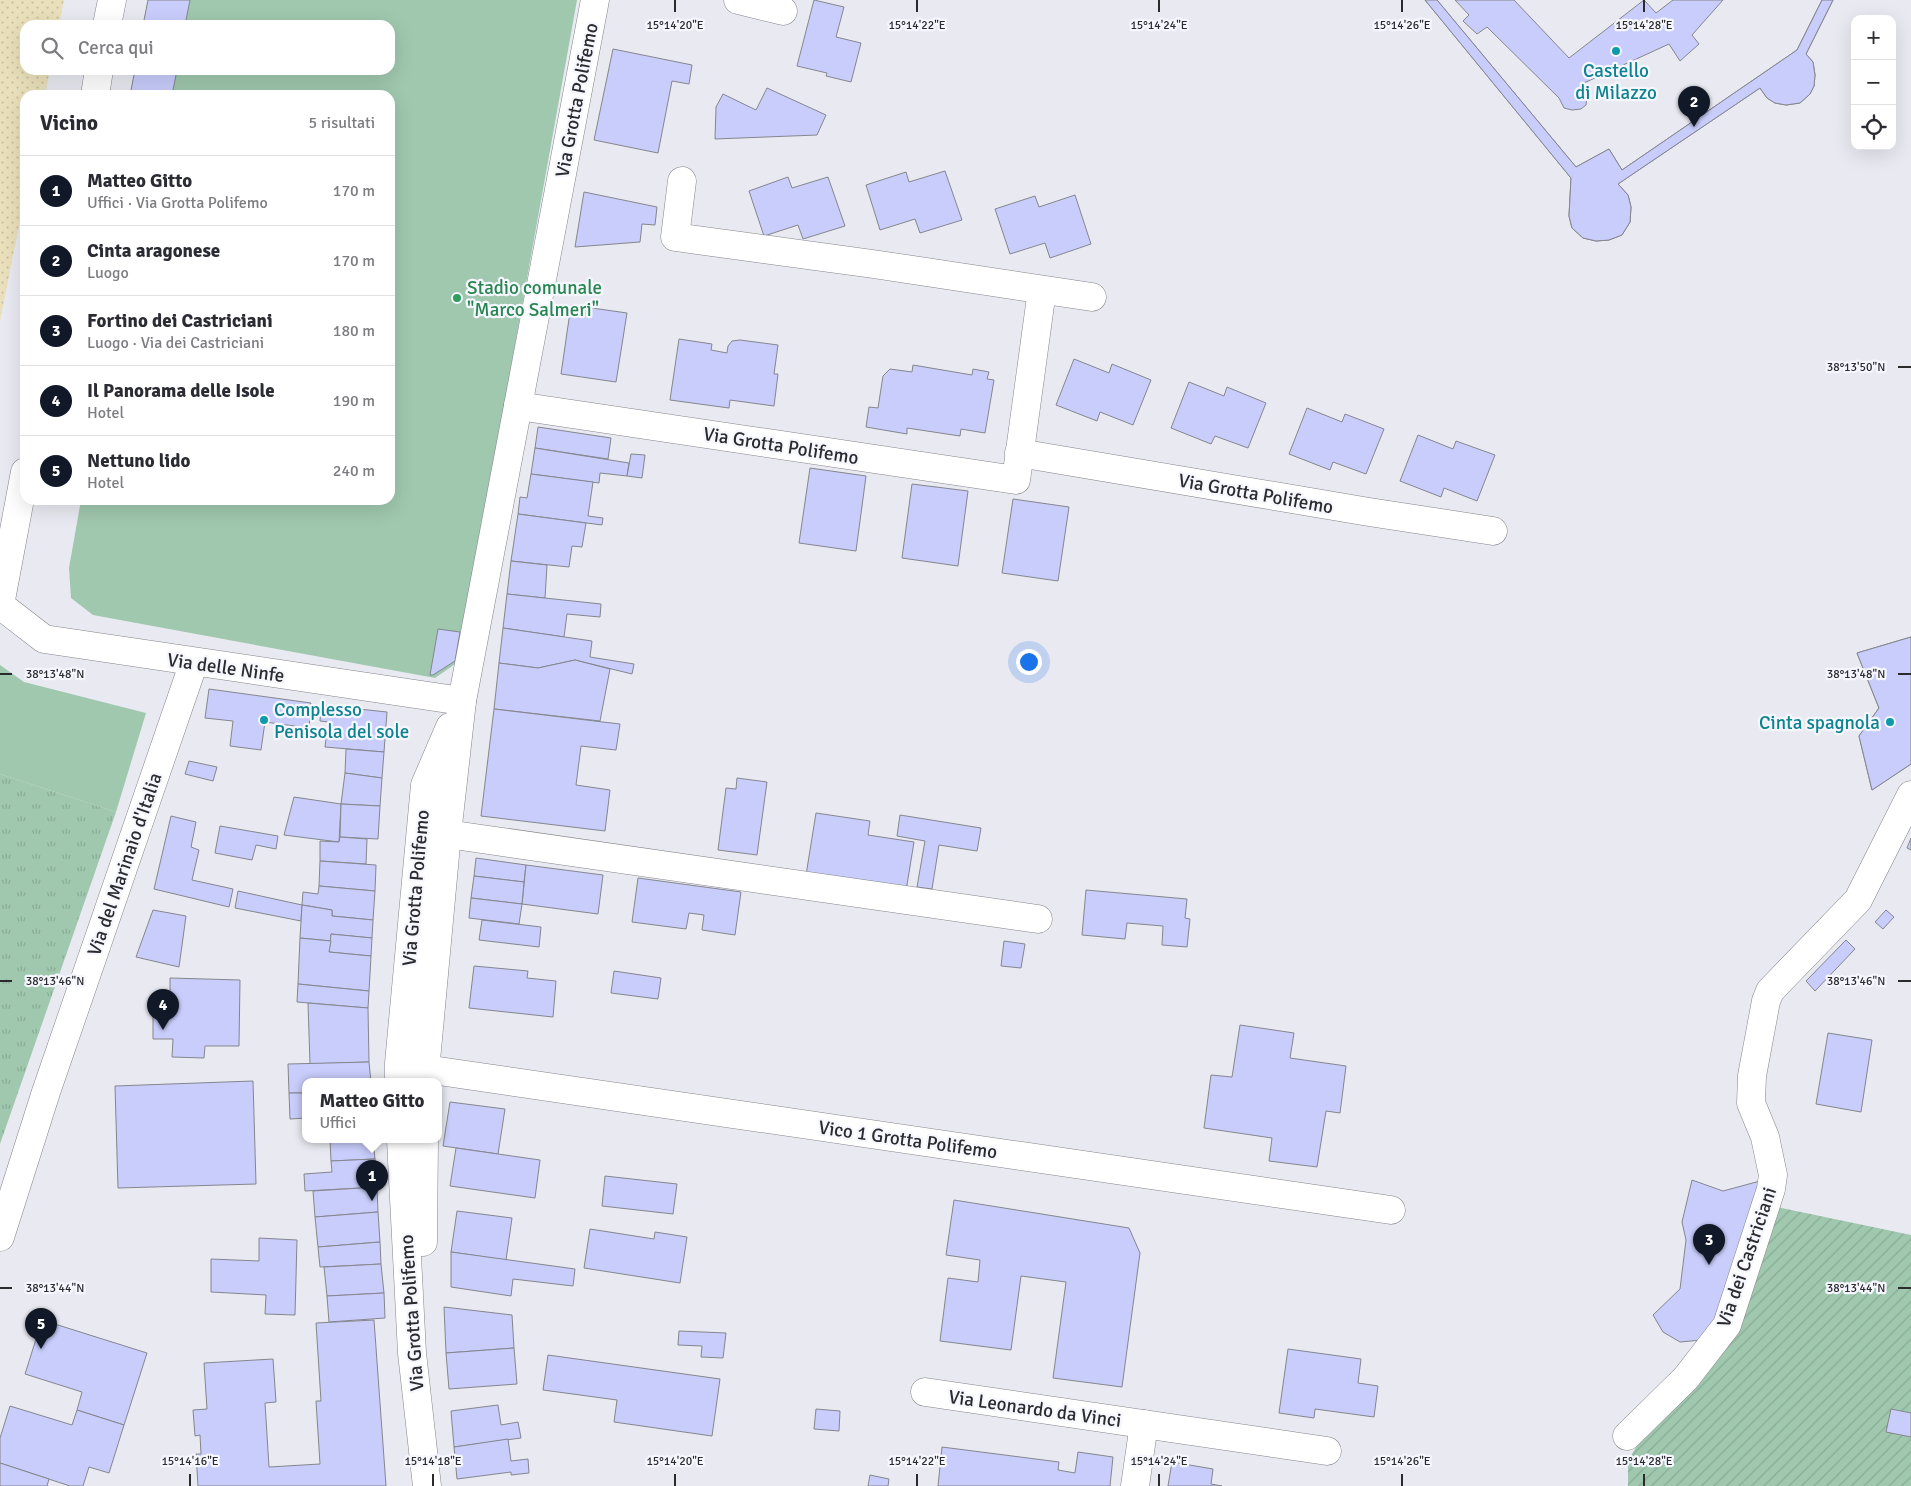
<!DOCTYPE html>
<html lang="it">
<head>
<meta charset="utf-8">
<style>
  body { margin:0; font-family:Signika,sans-serif; background:#f7f7f7; color:#2b2b33 }
  .controls { position:absolute; right:15px; top:15px; display:grid; overflow:hidden; border-radius:10px; box-shadow:0 5px 20px #0002 }
  .controls button { width:45px; height:45px; display:grid; place-items:center; padding:0; border:0; border-bottom:1px solid #e1e1e2; background:#fff; color:#2b2b33; font:25px sans-serif }
  .you { position:absolute; left:1028px; top:661px; width:18px; height:18px; margin:-12px; border:4px solid #fff; border-radius:50%; background:#1a73e8; box-shadow:0 0 0 8px #1a73e833 }
  .badge { display:grid; place-items:center; width:32px; height:32px; border-radius:50%; background:#111827; color:#fff; font-size:16px; font-weight:700 }
  .pin { position:absolute; translate:-50% -41px; filter:drop-shadow(0 1px 2px #0008) }
  .pin::after { content:''; position:absolute; top:26px; width:18px; height:15px; background:inherit; clip-path:polygon(0 0,100% 0,50% 100%) }
  .popup { position:absolute; left:302px; top:1078px; width:140px; height:65px; box-sizing:border-box; display:grid; place-content:center; border-radius:10px; background:#fff; filter:drop-shadow(0 1px 4px #0005); font-size:16px; white-space:nowrap; color:#7c7c81 }
  .popup b { font-size:19px; color:#2b2b33 }
  .popup::after { content:''; position:absolute; left:50%; top:100%; margin-left:-10px; border:10px solid transparent; border-top-color:#fff }
  .list { margin:0; padding:0; list-style:none }
  h2 { display:flex; justify-content:space-between; align-items:center; height:65px; margin:0; padding:0 20px; font-size:21px }
  h2 small { font-size:16px; font-weight:400; color:#7c7c81 }
  .list li { display:grid; grid-template-columns:32px 1fr auto; gap:15px; align-items:center; box-sizing:border-box; height:70px; padding:0 20px; border-top:1px solid #e1e1e2 }
  .list b { display:block; font-size:19px; white-space:nowrap }
  .list p { margin:0; font-size:16px; white-space:nowrap; color:#7c7c81 }
  .list em { font-size:16px; font-style:normal; color:#7c7c81 }
  .icon { flex:none; width:28px; height:28px; fill:none; stroke:currentColor; stroke-width:2; stroke-linecap:round; stroke-linejoin:round }
  .map { position:relative; flex:none; width:1911px; height:1486px; overflow:hidden }
  .search { position:absolute; background:#fff; box-shadow:0 5px 20px #0002; left:20px; top:20px; width:375px; height:55px; display:flex; align-items:center; gap:12px; box-sizing:border-box; padding:0 18px; border-radius:15px; color:#7c7c81; font-size:19px }
  .panel { position:absolute; background:#fff; box-shadow:0 5px 20px #0002; left:20px; top:90px; width:375px; height:415px; border-radius:15px }
  .map>svg:first-child { display:block }
  .grass { fill:#9fc8ae }
  .sand { fill:url(#sand-dots) }
  .park { fill:url(#park-tufts) }
  .garden { fill:url(#garden-furrows) }
  .building { fill:#c8cdfb; stroke:#85868d }
  .lines { fill:none; stroke-linecap:round; stroke-linejoin:round }
  .minor-casing { stroke:#84848b; stroke-width:29 }
  .minor { stroke:#fff; stroke-width:28 }
  .ticks { fill:none; stroke:#2b2b2e; stroke-width:2 }
  .culture-dot { fill:#0f9aa8; stroke:#f6f6ff; stroke-width:2 }
  .leisure-dot { fill:#2e9e5b; stroke:#f6f6ff; stroke-width:2 }
  .labels { text-anchor:middle; stroke-width:4.5; stroke-linejoin:round; paint-order:stroke }
  .culture-label { font-size:19px; fill:#0d838f; stroke:#f6f6ff }
  .street-label { font-size:19px; fill:#2b2b2e; stroke:#f6f6ff }
  .leisure-label { font-size:19px; fill:#27864d; stroke:#f6f6ff; text-anchor:start }
  .ticks-label { font-size:12px; text-anchor:middle; fill:#2b2b2e; stroke:#f6f6ff; stroke-width:4.5; stroke-linejoin:round; paint-order:stroke }
</style>
</head>
<body>
<div class="map">
<svg width="1911" height="1486" viewBox="0 0 1911 1486">
  <defs>
    <pattern id="sand-dots" width="8" height="8" patternUnits="userSpaceOnUse" patternTransform="scale(1.25)"><rect width="8" height="8" fill="#eae0bb"/><path d="M2 2h.1M6 6h.1" fill="none" stroke="#c9c0a1" stroke-width="1.8" stroke-linecap="round"/></pattern>
    <pattern id="park-tufts" width="24" height="20" patternUnits="userSpaceOnUse" patternTransform="scale(1.25)"><rect width="24" height="20" fill="#9fc8ae"/><path d="M3 7l-1-3M5 7V3M7 7l1-3M15 17l-1-3M17 17v-4M19 17l1-3" fill="none" stroke="#89ac96"/></pattern>
    <pattern id="garden-furrows" width="10" height="10" patternUnits="userSpaceOnUse" patternTransform="scale(1.25)"><rect width="10" height="10" fill="#9fc8ae"/><path d="M-1 1l2-2M0 10L10 0M9 11l2-2" fill="none" stroke="#89ac96"/></pattern>
  </defs>
  <rect width="100%" height="100%" fill="#e9e9f1"/>
  <g class="grass">
    <path d="M148 0H577L458 662 435 678 93 615 71 598 69 568 81 500H390V95H130L135 70H390V25H143Z"/>
    <path d="M0 665 24 682 146 713 116 812 0 774Z"/>
  </g>
  <path class="sand" d="M0 0H64L59 25H25V70H50L45 95H25V195L0 321Z"/>
  <path class="park" d="M0 774 116 812 0 1144Z"/>
  <path class="garden" d="M1777 1207 1911 1235V1486H1628V1461L1643 1435 1711 1368 1736 1331Z"/>
  <g class="building">
    <path d="M148 0H190L185 25H143Z"/>
    <path d="M814 0 844 7 836 37 861 43 851 82 826 76 827 73 797 66Z"/>
    <path d="M1425 0H1437L1576 167 1609 149 1622 170 1797 50 1822 0H1833L1806 54 1813 62 1815 75 1814 86 1810 94 1800 103 1786 105 1775 103 1767 98 1760 88 1618 184 1628 195 1631 207 1630 222 1622 235 1609 240 1596 241 1583 238 1572 228 1569 216 1571 178Z"/>
    <path d="M1425 0H1437L1576 167 1609 149 1622 170 1797 50 1822 0H1833L1806 54 1813 62 1815 75 1814 86 1810 94 1800 103 1786 105 1775 103 1767 98 1760 88 1618 184 1628 195 1631 207 1630 222 1622 235 1609 240 1596 241 1583 238 1572 228 1569 216 1571 178Z"/>
    <path d="M1455 0H1514L1569 58 1644 0 1656 13 1673 0H1723L1692 35 1699 44 1680 61 1669 44 1584 83 1587 97 1586 105 1581 109 1572 110 1564 108 1559 98 1487 27 1477 34 1463 21 1469 15Z"/>
    <path d="M613 49 692 65 689 84 672 81 658 153 594 140Z"/>
    <path d="M135 70H177L172 95H130Z"/>
    <path d="M767 88 826 115 817 135 715 139 716 107 723 94 756 110Z"/>
    <path d="M945 171 962 220 920 233 915 219 880 230 866 185 906 172 909 182Z"/>
    <path d="M788 177 792 188 828 177 845 226 803 239 798 225 764 236 749 191Z"/>
    <path d="M584 192 657 207 655 225 642 224 640 242 575 247Z"/>
    <path d="M1075 195 1091 244 1050 258 1045 243 1010 254 995 209 1035 196 1039 207Z"/>
    <path d="M571 305 627 313 616 382 561 374Z"/>
    <path d="M679 339 712 344 711 350 727 353 728 346 732 341 740 340 778 345 774 374H778L774 406 730 400 729 408 670 400Z"/>
    <path d="M1074 359 1109 373 1112 364 1151 380 1133 425 1100 412 1097 421 1056 405Z"/>
    <path d="M913 365 972 375 973 369 989 372 987 379 994 380 985 433 961 429 960 436 907 428V434L866 427 869 407 878 408 883 376 890 369 912 372Z"/>
    <path d="M1189 382 1224 396 1227 387 1266 403 1248 448 1215 436 1211 444 1171 428Z"/>
    <path d="M1307 408 1342 422 1345 414 1384 429 1366 474 1333 462 1330 470 1289 454Z"/>
    <path d="M538 427 611 438 608 459 535 448Z"/>
    <path d="M1418 435 1453 449 1456 441 1495 455 1477 501 1444 488 1441 497 1400 481Z"/>
    <path d="M535 448 629 463 627 476 600 473 599 483 531 474Z"/>
    <path d="M631 454 645 455 642 478 627 476Z"/>
    <path d="M810 468 866 476 856 551 799 543Z"/>
    <path d="M531 474 593 482 588 516 603 518 602 525 518 514 520 497 527 498Z"/>
    <path d="M912 484 968 491 958 566 902 558Z"/>
    <path d="M1013 499 1069 507 1058 581 1002 573Z"/>
    <path d="M518 514 586 523 582 547 572 546 569 567 511 561Z"/>
    <path d="M511 561 547 565 545 598 507 594Z"/>
    <path d="M507 594 601 604 600 617 567 614 564 637 503 628Z"/>
    <path d="M503 628 592 641 590 657 634 664 632 674 575 660 538 668 499 663Z"/>
    <path d="M438 629 460 632 455 661 433 675H430Z"/>
    <path d="M1911 637V764L1872 790 1859 736 1879 708 1857 653Z"/>
    <path d="M1911 637V764L1872 790 1859 736 1879 708 1857 653Z"/>
    <path d="M575 660 610 669 600 721 494 709 499 663 538 668Z"/>
    <path d="M209 689 311 703 309 728 265 722 261 750 230 746 233 721 205 718Z"/>
    <path d="M321 705 387 712 384 752 325 747 328 722 320 721Z"/>
    <path d="M494 709 620 724 616 750 581 746 576 785 610 790 605 831 481 816Z"/>
    <path d="M346 749 384 752 382 778 345 773Z"/>
    <path d="M189 761 217 767 213 781 185 774Z"/>
    <path d="M345 773 382 778 380 806 341 804Z"/>
    <path d="M737 778 767 782 757 855 718 850 726 788 736 789Z"/>
    <path d="M294 797 341 804 339 842 284 835Z"/>
    <path d="M341 804 380 806 378 839 340 837Z"/>
    <path d="M816 813 870 821 868 835 914 842 906 891 806 875Z"/>
    <path d="M900 815 981 828 977 851 939 845 932 889 917 887 925 841 897 836Z"/>
    <path d="M171 816 196 822 191 847 199 850 192 880 233 889 229 907 154 889Z"/>
    <path d="M220 826 278 836 276 849 256 845 252 860 215 853Z"/>
    <path d="M340 837 367 839 366 864 320 861V841L339 842Z"/>
    <path d="M1911 838V850L1907 848Z"/>
    <path d="M476 858 526 865 524 882 474 876Z"/>
    <path d="M320 861 376 865 375 891 319 886Z"/>
    <path d="M526 865 603 875 598 914 522 904Z"/>
    <path d="M474 876 524 882 522 904 471 898Z"/>
    <path d="M638 878 741 892 735 935 702 930 704 915 689 913 686 929 632 922Z"/>
    <path d="M319 886 375 891 373 920 332 916V910L302 905 303 892 318 894Z"/>
    <path d="M1086 890 1187 899 1185 918 1190 919 1187 947 1162 945 1163 926 1127 923 1125 939 1082 935Z"/>
    <path d="M238 891 302 905 301 921 235 908Z"/>
    <path d="M471 898 522 904 519 924 469 918Z"/>
    <path d="M302 905 332 910V916L373 920 372 938 331 934V941L300 938Z"/>
    <path d="M153 910 186 916 179 967 136 957Z"/>
    <path d="M1886 910 1894 917 1883 929 1875 922Z"/>
    <path d="M482 920 541 927 539 947 479 940Z"/>
    <path d="M331 934 372 938 371 956 329 952Z"/>
    <path d="M300 938 331 941 329 952 371 956 369 991 298 984Z"/>
    <path d="M1846 940 1855 949 1815 991 1806 981Z"/>
    <path d="M1004 941 1025 944 1021 968 1001 966Z"/>
    <path d="M474 966 528 971 527 978 556 981 553 1017 469 1008Z"/>
    <path d="M614 971 661 978 658 999 611 993Z"/>
    <path d="M170 978 240 980 239 1046H205L204 1058 172 1057 173 1039H153V994H170Z"/>
    <path d="M298 984 369 991 368 1008 297 1002Z"/>
    <path d="M308 1003 368 1008 369 1062 310 1064Z"/>
    <path d="M1240 1025 1294 1033 1290 1058 1346 1066 1340 1113 1326 1111 1317 1167 1269 1161 1272 1138 1204 1128 1211 1075 1232 1077Z"/>
    <path d="M1828 1033 1872 1040 1861 1112 1816 1104Z"/>
    <path d="M369 1062 371 1082H306V1093H289L288 1064Z"/>
    <path d="M253 1081 256 1184 118 1188 115 1086Z"/>
    <path d="M289 1093H306V1118L290 1119Z"/>
    <path d="M450 1102 505 1109 498 1154 443 1146Z"/>
    <path d="M330 1140H373L375 1159 331 1161Z"/>
    <path d="M456 1148 540 1160 535 1198 450 1186Z"/>
    <path d="M375 1159 377 1187 305 1191 304 1174 332 1172 331 1161Z"/>
    <path d="M605 1176 677 1184 673 1214 602 1206Z"/>
    <path d="M1692 1180 1723 1191 1760 1181 1718 1326 1702 1340 1680 1342 1663 1332 1653 1315 1680 1289 1686 1240 1682 1222Z"/>
    <path d="M377 1187 378 1212 315 1217 313 1191Z"/>
    <path d="M954 1200 1129 1228 1140 1253 1122 1387 1053 1378 1066 1282 1021 1276 1011 1350 940 1341 948 1278 978 1282 980 1260 946 1255Z"/>
    <path d="M457 1211 512 1218 506 1260 451 1252Z"/>
    <path d="M378 1212 380 1242 318 1247 315 1217Z"/>
    <path d="M590 1229 654 1239 655 1232 687 1237 680 1283 584 1268Z"/>
    <path d="M259 1238 297 1240 295 1315 265 1314 266 1295 211 1292V1259L259 1261Z"/>
    <path d="M380 1242 381 1264 320 1267 318 1247Z"/>
    <path d="M451 1252 575 1269 573 1286 513 1279 511 1296 451 1287Z"/>
    <path d="M381 1264 384 1293 327 1296 324 1267Z"/>
    <path d="M384 1293 385 1318 329 1322 327 1296Z"/>
    <path d="M444 1307 512 1315 514 1348 446 1353Z"/>
    <path d="M42 1320 147 1353 124 1425 77 1410 82 1392 25 1374Z"/>
    <path d="M374 1320 386 1486H198L196 1454H201L200 1435 195 1436 193 1410 207 1409 204 1363 273 1359 276 1402 265 1403 269 1467 320 1464 316 1401H321L316 1323Z"/>
    <path d="M679 1331 726 1333 723 1358 701 1357 702 1346 678 1345Z"/>
    <path d="M514 1348 517 1384 449 1389 446 1353Z"/>
    <path d="M1288 1349 1361 1359 1358 1383 1378 1386 1374 1417 1315 1409 1314 1418 1279 1413Z"/>
    <path d="M548 1355 720 1379 712 1436 614 1422 617 1400 543 1390Z"/>
    <path d="M498 1405 501 1425 518 1422 521 1438 454 1447 451 1411Z"/>
    <path d="M10 1406 72 1425 77 1410 124 1425 109 1473 89 1467 83 1486H70L0 1463V1438Z"/>
    <path d="M816 1409 840 1411 839 1431 814 1429Z"/>
    <path d="M1891 1409 1911 1413V1437L1886 1432Z"/>
    <path d="M508 1439 511 1461 528 1459 529 1473 511 1475V1472L457 1479 454 1447Z"/>
    <path d="M942 1447 1059 1462 1058 1470 1075 1473 1078 1452 1113 1457 1110 1486H938Z"/>
    <path d="M1172 1462 1213 1469 1211 1484 1222 1486H1168Z"/>
    <path d="M0 1463 49 1479 47 1486H0Z"/>
    <path d="M870 1475 889 1479 888 1486H868Z"/>
  </g>
  <g class="lines">
    <defs>
      <g id="minor">
        <path d="M738 0 783 11"/>
        <path d="M107 25 112 0"/>
        <path d="M95 95 99 70"/>
        <path d="M682 181 675 237 873 264 1092 297"/>
        <path d="M518 406 1016 480 1042 290"/>
        <path d="M1019 453 1369 512 1493 531"/>
        <path d="M25 472 0 605 44 639 462 701"/>
        <path d="M447 834 1038 919"/>
        <path d="M425 1069 1391 1210"/>
        <path d="M399 1082V1063L425 785 450 727"/>
        <path d="M424 1082 447 834 462 701 595 0"/>
        <path d="M401 1140 412 1353 427 1486"/>
        <path d="M0 1237 46 1092 194 662"/>
        <path d="M423 1242 424 1140"/>
        <path d="M925 1392 1327 1451"/>
        <path d="M1627 1436 1686 1378 1727 1325 1771 1189 1773 1175 1765 1137 1751 1103 1752 1076 1766 1001 1770 991 1858 900 1911 795"/>
        <path d="M1135 1486 1144 1424"/>
      </g>
    </defs>
    <use href="#minor" class="minor-casing"/>
    <use href="#minor" class="minor"/>
  </g>
  <path class="ticks" d="M675 0V12M917 0V12M1159 0V12M1402 0V12M1644 0V12M1898 367H1911M0 674H12M1898 674H1911M0 981H12M1898 981H1911M0 1288H12M1898 1288H1911M190 1474V1486M433 1474V1486M675 1474V1486M917 1474V1486M1159 1474V1486M1402 1474V1486M1644 1474V1486"/>
  <g class="culture-dot">
    <circle cx="1616" cy="51" r="5"/>
    <circle cx="264" cy="720" r="5"/>
    <circle cx="1890" cy="722" r="5"/>
  </g>
  <circle class="leisure-dot" cx="457" cy="298" r="5"/>
  <g class="labels">
    <g class="culture-label">
      <text x="1616" y="77">Castello<tspan x="1616" dy="22">di Milazzo</tspan></text>
      <text x="274" y="716" text-anchor="start">Complesso<tspan x="274" dy="22">Penisola del sole</tspan></text>
      <text x="1880" y="729" text-anchor="end">Cinta spagnola</text>
    </g>
    <g class="street-label">
      <text transform="translate(576 100) rotate(-79)" y="7">Via Grotta Polifemo</text>
      <text transform="translate(781 445) rotate(9)" y="7">Via Grotta Polifemo</text>
      <text transform="translate(1256 493) rotate(10)" y="7">Via Grotta Polifemo</text>
      <text transform="translate(226 667) rotate(8)" y="7">Via delle Ninfe</text>
      <text transform="translate(124 864) rotate(-71)" y="7">Via del Marinaio d'Italia</text>
      <text transform="translate(415 888) rotate(-85)" y="7">Via Grotta Polifemo</text>
      <text transform="translate(908 1139) rotate(8)" y="7">Vico 1 Grotta Polifemo</text>
      <text transform="translate(1746 1257) rotate(-71)" y="7">Via dei Castriciani</text>
      <text transform="translate(411 1313) rotate(-94)" y="7">Via Grotta Polifemo</text>
      <text transform="translate(1035 1408) rotate(8)" y="7">Via Leonardo da Vinci</text>
    </g>
    <g class="leisure-label">
      <text x="467" y="294">Stadio comunale<tspan x="467" dy="22">"Marco Salmeri"</tspan></text>
    </g>
  </g>
  <g class="ticks-label">
    <text x="675" y="29">15°14'20"E</text>
    <text x="917" y="29">15°14'22"E</text>
    <text x="1159" y="29">15°14'24"E</text>
    <text x="1402" y="29">15°14'26"E</text>
    <text x="1644" y="29">15°14'28"E</text>
    <text x="1856" y="371">38°13'50"N</text>
    <text x="55" y="678">38°13'48"N</text>
    <text x="1856" y="678">38°13'48"N</text>
    <text x="55" y="985">38°13'46"N</text>
    <text x="1856" y="985">38°13'46"N</text>
    <text x="55" y="1292">38°13'44"N</text>
    <text x="1856" y="1292">38°13'44"N</text>
    <text x="190" y="1465">15°14'16"E</text>
    <text x="433" y="1465">15°14'18"E</text>
    <text x="675" y="1465">15°14'20"E</text>
    <text x="917" y="1465">15°14'22"E</text>
    <text x="1159" y="1465">15°14'24"E</text>
    <text x="1402" y="1465">15°14'26"E</text>
    <text x="1644" y="1465">15°14'28"E</text>
  </g>
</svg>
<div class="controls">
<button>+</button>
<button>−</button>
<button><svg class="icon" aria-label="locate" viewBox="0 0 24 24"><circle cx="12" cy="12" r="6"/><path d="M12 2v4M12 18v4M2 12h4M18 12h4"/></svg></button>
</div>
<div class="you"></div>
<div class="pin badge" style="left:372px;top:1201px">1</div>
<div class="popup"><b>Matteo Gitto</b>Uffici</div>
<div class="pin badge" style="left:1694px;top:127px">2</div>
<div class="pin badge" style="left:1709px;top:1265px">3</div>
<div class="pin badge" style="left:163px;top:1030px">4</div>
<div class="pin badge" style="left:41px;top:1349px">5</div>
<div class="search"><svg class="icon" aria-label="search" viewBox="0 0 24 24"><circle cx="10" cy="10" r="6"/><path d="M15 15l6 6"/></svg>Cerca qui</div>
<section class="panel">
<h2>Vicino<small>5 risultati</small></h2>
<ul class="list">
<li><span class="badge">1</span><div><b>Matteo Gitto</b><p>Uffici · Via Grotta Polifemo</p></div><em>170 m</em></li>
<li><span class="badge">2</span><div><b>Cinta aragonese</b><p>Luogo</p></div><em>170 m</em></li>
<li><span class="badge">3</span><div><b>Fortino dei Castriciani</b><p>Luogo · Via dei Castriciani</p></div><em>180 m</em></li>
<li><span class="badge">4</span><div><b>Il Panorama delle Isole</b><p>Hotel</p></div><em>190 m</em></li>
<li><span class="badge">5</span><div><b>Nettuno lido</b><p>Hotel</p></div><em>240 m</em></li>
</ul>
</section>
</div>
</body>
</html>
